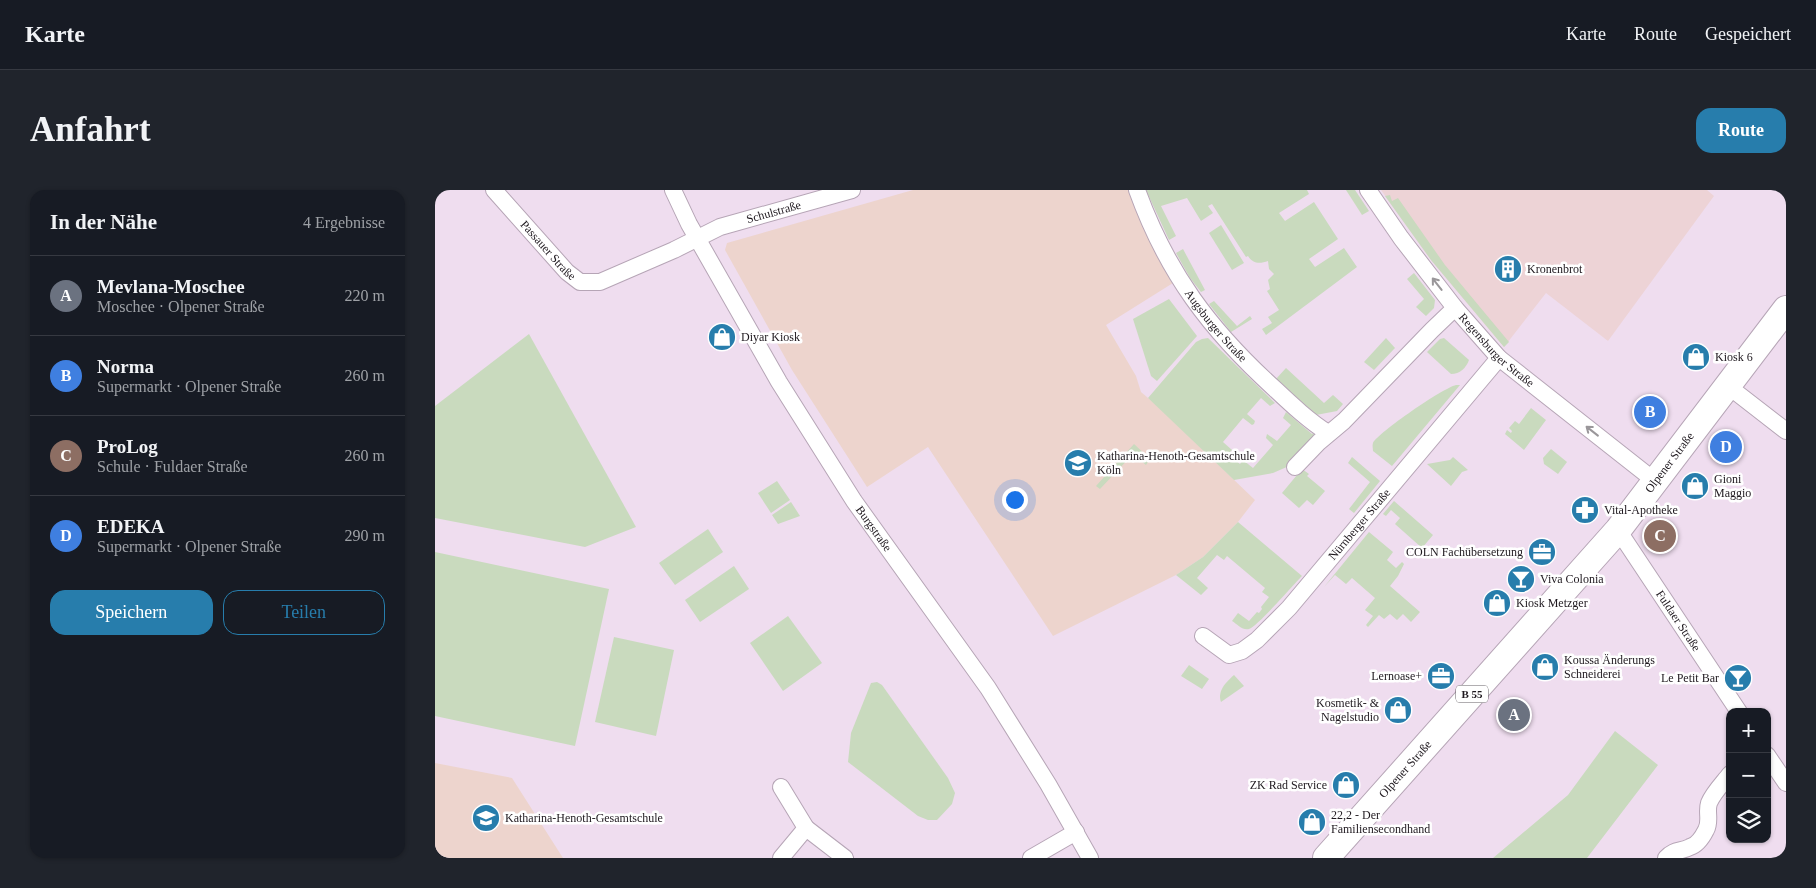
<!DOCTYPE html>
<html lang="de">
<head>
<meta charset="utf-8">
<style>
  body { margin:0; font-family:Georgia,serif; background:#20242c; color:#f1f3f6 }
  .controls { position:absolute; right:15px; bottom:15px; display:grid; overflow:hidden; border-radius:10px; box-shadow:0 1px 4px #0004 }
  .controls button { width:45px; height:45px; display:grid; place-items:center; padding:0; border:0; border-bottom:1px solid #363941; background:#171b24; color:#f1f3f6; font:25px sans-serif }
  .you { position:absolute; left:579px; top:309px; width:18px; height:18px; margin:-12px; border:4px solid #fff; border-radius:50%; background:#1a73e8; box-shadow:0 0 0 8px #1a73e833 }
  .badge { display:grid; place-items:center; width:32px; height:32px; border-radius:50%; background:#277dac; color:#fff; font-size:16px; font-weight:700 }
  .pin { position:absolute; translate:-50% -50%; border:2px solid #fff; box-shadow:0 1px 5px #0006 }
  .list { margin:0; padding:0; list-style:none }
  h2 { display:flex; justify-content:space-between; align-items:center; height:65px; margin:0; padding:0 20px; font-size:21px }
  h2 small { font-size:16px; font-weight:400; color:#9ea1a6 }
  .list li { display:grid; grid-template-columns:32px 1fr auto; gap:15px; align-items:center; box-sizing:border-box; height:80px; padding:0 20px; border-top:1px solid #363941 }
  .list b { display:block; font-size:19px; white-space:nowrap }
  .list p { margin:0; font-size:16px; white-space:nowrap; color:#9ea1a6 }
  .list em { font-size:16px; font-style:normal; color:#9ea1a6 }
  .actions { display:flex; gap:10px; padding:15px 20px }
  .actions a { flex:1; padding:11px 0; border:1px solid #277dac; border-radius:15px; text-align:center; font-size:18px; color:#277dac }
  .actions .main { background:#277dac; color:#fff }
  .icon { flex:none; width:28px; height:28px; fill:none; stroke:currentColor; stroke-width:2; stroke-linecap:round; stroke-linejoin:round }
  .map { position:relative; flex:none; width:1351px; height:668px; overflow:hidden; border-radius:15px }
  header { display:flex; align-items:center; gap:30px; box-sizing:border-box; height:70px; padding:0 25px; background:#171b24; border-bottom:1px solid #363941 }
  header strong { font-size:24px }
  nav { display:flex; gap:28px; margin-inline-start:auto; font-size:18px }
  .intro { display:flex; align-items:center; justify-content:space-between; box-sizing:border-box; height:120px; padding:0 30px }
  h1 { margin:0; font-size:35px }
  .button { padding:12px 22px; border-radius:15px; background:#277dac; color:#fff; font-size:18px; font-weight:700 }
  main { display:flex; gap:30px; padding:0 30px }
  aside { flex:1; background:#171b24; border-radius:15px; box-shadow:0 1px 4px #0004 }
  .map>svg:first-child { display:block }
  .industrial { fill:#edd3d6 }
  .education { fill:#edd4cd }
  .green { fill:#c9dabe }
  .lines { fill:none; stroke-linecap:round; stroke-linejoin:round }
  .street-casing { stroke:#b6a5b6; stroke-width:18 }
  .primary-casing { stroke:#b6a5b6; stroke-width:28 }
  .street { stroke:#fff; stroke-width:16 }
  .primary { stroke:#fff; stroke-width:26 }
  .oneway { stroke:#9a979a }
  .labels { text-anchor:middle; stroke-width:5; stroke-linejoin:round; paint-order:stroke }
  .shield { fill:#fff; stroke:#625d62; stroke-width:1 }
  .shield-label { font-size:11px; font-weight:bold; fill:#1e181e }
  .street-label { font-size:12px; fill:#1e181e; stroke:#fff }
  .poi-label { font-size:12px; fill:#1e181e; stroke:#fff; text-anchor:start }
</style>
</head>
<body>
<header>
<strong>Karte</strong>
<nav><a>Karte</a><a>Route</a><a>Gespeichert</a></nav>
</header>
<div class="intro"><h1>Anfahrt</h1><a class="button">Route</a></div>
<main>
<aside>
<h2>In der Nähe<small>4 Ergebnisse</small></h2>
<ul class="list">
<li><span class="badge" style="background:#6b7280">A</span><div><b>Mevlana-Moschee</b><p>Moschee · Olpener Straße</p></div><em>220 m</em></li>
<li><span class="badge" style="background:#3f7fe0">B</span><div><b>Norma</b><p>Supermarkt · Olpener Straße</p></div><em>260 m</em></li>
<li><span class="badge" style="background:#8d6e63">C</span><div><b>ProLog</b><p>Schule · Fuldaer Straße</p></div><em>260 m</em></li>
<li><span class="badge" style="background:#3f7fe0">D</span><div><b>EDEKA</b><p>Supermarkt · Olpener Straße</p></div><em>290 m</em></li>
</ul>
<div class="actions"><a class="main">Speichern</a><a>Teilen</a></div>
</aside>
<div class="map">
<svg width="1351" height="668" viewBox="0 0 1351 668">
  <rect width="100%" height="100%" fill="#efddef"/>
  <path class="industrial" d="M946 0H1272L1279 6 1173 151 1111 103 1069 157 996 70Z"/>
  <g class="education">
    <path d="M478 0H693L714 50 738 93 671 135 701 186 706 202 719 213 820 310 803 332 768 367 741 385 618 446 493 257 432 297 357 180 290 60 292 53Z"/>
    <path d="M0 573 77 588 128 668H0Z"/>
  </g>
  <g class="green">
    <path d="M711 0H872L874 4 844 23 850 31 879 12 903 49 874 69 880 77 909 58 922 77 831 145 827 139 837 133 833 127 844 120 832 101 835 99 833 90 839 84 834 79 833 71C825 74 818 74 813 66L811 67 777 14 773 16 778 23 766 31 752 8 726 16 741 46 734 50Z"/>
    <path d="M911 0H920L934 21 927 25Z"/>
    <path d="M955 5 957 11 963 8 1010 75 1074 152 1069 157 996 70 950 6Z"/>
    <path d="M786 35 809 73 797 80 774 43Z"/>
    <path d="M748 59 770 100 766 102 755 88 741 63Z"/>
    <path d="M979 83 1000 110 999 118 991 126 981 117 989 109 972 89Z"/>
    <path d="M734 109 762 146 722 191 716 186 698 129Z"/>
    <path d="M779 111 802 136 815 126 817 129 796 142 774 114Z"/>
    <path d="M94 144 201 337 150 357 0 328V216Z"/>
    <path d="M773 148 840 213 835 216 826 208 812 224 820 231 819 234 817 235 808 228 788 252 797 260 793 264 805 274 808 270 818 278 838 255 831 248 832 244 842 251 856 235 848 228 851 222 877 244 878 243 880 246 854 276 838 283 799 290 713 208 761 152 767 149Z"/>
    <path d="M951 148 960 158 939 180 929 172Z"/>
    <path d="M1009 148 1034 170C1031 178 1025 184 1016 184L992 162 1005 149Z"/>
    <path d="M851 178 889 213 898 205 908 214 902 221 881 225 841 189Z"/>
    <path d="M1021 195H1025L957 276 938 261C938 258 937 256 938 253 944 242 1008 198 1021 195Z"/>
    <path d="M1096 218 1111 230 1089 260 1070 244 1072 240 1076 243 1077 241 1074 238 1080 231 1084 234Z"/>
    <path d="M699 254 715 269 711 275 698 264 665 299 661 296Z"/>
    <path d="M1116 259 1132 272 1123 284 1109 274 1108 268Z"/>
    <path d="M917 267 945 291 919 323 914 319 935 292 913 273Z"/>
    <path d="M1018 267 1033 280 1027 282 1016 296 992 274 1015 270Z"/>
    <path d="M867 279 874 284 872 286 890 301 878 315 872 310 864 318 847 303Z"/>
    <path d="M342 291 355 310 336 323 323 303Z"/>
    <path d="M959 311 998 345 987 358 960 334 965 328 956 320 951 326 948 324Z"/>
    <path d="M356 312 365 326 343 334 337 325Z"/>
    <path d="M803 332 867 386C858 395 823 436 814 439 808 441 802 434 797 431L803 423 814 431 822 422 824 423 827 419 826 417 834 407 827 402 830 398 792 366 789 370 782 365 762 388 773 398 766 405 741 385 768 367Z"/>
    <path d="M273 339 288 362 240 395 224 373Z"/>
    <path d="M934 342 958 362 952 370 961 378 967 372 969 374 963 386 955 396 985 422 976 432 968 424 962 430 955 424 949 429 944 425 933 437 931 435 938 426 930 420 940 408 917 388 911 394 900 385 889 397Z"/>
    <path d="M0 362 174 399 140 556 0 526Z"/>
    <path d="M299 376 314 399 265 432 250 410Z"/>
    <path d="M353 426 387 473 348 501 315 453Z"/>
    <path d="M179 447 239 460 221 546 160 532Z"/>
    <path d="M754 475 774 489 767 499 746 486Z"/>
    <path d="M799 485 809 496 786 512C782 501 791 492 799 485Z"/>
    <path d="M442 492 447 495 513 588 520 603 517 614 502 630H493L483 626 413 572 416 543 436 493Z"/>
    <path d="M1180 541 1223 575 1152 668H1058L1133 605Z"/>
  </g>
  <g class="lines">
    <defs>
      <g id="street">
        <path id="s1" d="M59 0 132 82 145 92H165L239 60 285 37 417 0"/>
        <path id="s2" d="M238 0 254 34 344 192 419 311 553 498 613 594 655 668"/>
        <path id="s3" d="M702 0C732 83 775 140 840 199 857 215 874 231 893 243"/>
        <path id="s4" d="M933 0 966 48 1020 118 1064 168 1220 291"/>
        <path d="M1293 196 1351 241"/>
        <path d="M860 277 884 252 909 231 997 140 1020 118"/>
        <path id="s5" d="M1183 340 1304 522"/>
        <path id="s6" d="M768 446 794 465 807 461 822 450 854 418 1064 168"/>
        <path d="M1332 565 1351 593"/>
        <path d="M346 597 371 638"/>
        <path d="M346 668 371 638 410 668"/>
        <path d="M596 668 641 642"/>
        <path d="M1231 668C1239 659 1246 662 1255 657 1262 655 1268 646 1271 640 1276 631 1271 622 1274 613 1278 603 1288 593 1295 584"/>
      </g>
      <g id="primary">
        <path id="s7" d="M891 668 1183 340 1351 119"/>
      </g>
    </defs>
    <use href="#street" class="street-casing"/>
    <use href="#primary" class="primary-casing"/>
    <use href="#street" class="street"/>
    <use href="#primary" class="primary"/>
  </g>
  <defs><path id="oneway-shaft" d="M-6 0H5M1.5-3L5.5 0L1.5 3" fill="none" stroke-width="1.6" stroke-linecap="round" stroke-linejoin="round" transform="scale(1.25)"/></defs>
  <g class="oneway">
    <use href="#oneway-shaft" transform="translate(1002 94) rotate(-128)"/>
    <use href="#oneway-shaft" transform="translate(1157 241) rotate(-142)"/>
  </g>
  <defs>
    <symbol id="building-disc" viewBox="-11 -11 22 22"><circle r="9.5" fill="#277dac" stroke="#fff"/><path d="M-4-6H4V6H1V3H-1V6H-4ZM-2.5-4.3h1.7v1.8h-1.7ZM.8-4.3h1.7v1.8H.8ZM-2.5-1h1.7V.8h-1.7ZM.8-1h1.7V.8H.8Z" fill="#fff"/></symbol>
    <symbol id="shop-disc" viewBox="-11 -11 22 22"><circle r="9.5" fill="#277dac" stroke="#fff"/><path d="M-5-2.5h2.3a2.7 3.5 0 0 1 5.4 0H5L5.5 6h-11ZM-1.5-2.5h3a1.5 2.3 0 0 0-3 0Z" fill="#fff"/></symbol>
    <symbol id="school-disc" viewBox="-11 -11 22 22"><circle r="9.5" fill="#277dac" stroke="#fff"/><path d="M0-5L7-2L0 1L-7-2ZM-4 1L0 2.5L4 1V4Q0 6-4 4Z" fill="#fff"/></symbol>
    <symbol id="pharmacy-disc" viewBox="-11 -11 22 22"><circle r="9.5" fill="#277dac" stroke="#fff"/><path d="M-2-6h4v4h4v4h-4v4h-4v-4h-4v-4h4Z" fill="#fff"/></symbol>
    <symbol id="office-disc" viewBox="-11 -11 22 22"><circle r="9.5" fill="#277dac" stroke="#fff"/><path d="M-6-3h4V-5.5h4V-3h4V5H-6ZM-1-4.5V-3h2v-1.5ZM-6 0V1H6V0Z" fill="#fff"/></symbol>
    <symbol id="bar-disc" viewBox="-11 -11 22 22"><circle r="9.5" fill="#277dac" stroke="#fff"/><path d="M-6-5H6L.8 .8V4.5H3.5V6h-7V4.5H-.8V.8Z" fill="#fff"/></symbol>
  </defs>
  <g fill-rule="evenodd">
    <use href="#building-disc" x="1057" y="63" width="32" height="32"/>
    <use href="#shop-disc" x="271" y="131" width="32" height="32"/>
    <use href="#shop-disc" x="1245" y="151" width="32" height="32"/>
    <use href="#school-disc" x="627" y="257" width="32" height="32"/>
    <use href="#shop-disc" x="1244" y="280" width="32" height="32"/>
    <use href="#pharmacy-disc" x="1134" y="304" width="32" height="32"/>
    <use href="#office-disc" x="1091" y="346" width="32" height="32"/>
    <use href="#bar-disc" x="1070" y="373" width="32" height="32"/>
    <use href="#shop-disc" x="1046" y="397" width="32" height="32"/>
    <use href="#shop-disc" x="1094" y="461" width="32" height="32"/>
    <use href="#office-disc" x="990" y="470" width="32" height="32"/>
    <use href="#bar-disc" x="1287" y="472" width="32" height="32"/>
    <use href="#shop-disc" x="947" y="504" width="32" height="32"/>
    <use href="#shop-disc" x="895" y="579" width="32" height="32"/>
    <use href="#school-disc" x="35" y="612" width="32" height="32"/>
    <use href="#shop-disc" x="861" y="616" width="32" height="32"/>
  </g>
  <g class="labels">
    <rect class="shield" x="1021" y="495.5" width="32" height="17" rx="4"/>
    <g class="shield-label">
      <text x="1037" y="508">B 55</text>
    </g>
    <g class="street-label">
      <text dy="4" stroke="none"><textPath href="#s1" startOffset="334">Schulstraße</textPath></text>
      <text dy="4" stroke="none"><textPath href="#s1" startOffset="81">Passauer Straße</textPath></text>
      <text dy="4" stroke="none"><textPath href="#s3" startOffset="158">Augsburger Straße</textPath></text>
      <text dy="4" stroke="none"><textPath href="#s4" startOffset="206">Regensburger Straße</textPath></text>
      <text dy="4" stroke="none"><textPath href="#s7" startOffset="524">Olpener Straße</textPath></text>
      <text dy="4" stroke="none"><textPath href="#s6" startOffset="219">Nürnberger Straße</textPath></text>
      <text dy="4" stroke="none"><textPath href="#s2" startOffset="394">Burgstraße</textPath></text>
      <text dy="4" stroke="none"><textPath href="#s5" startOffset="109">Fuldaer Straße</textPath></text>
      <text dy="4" stroke="none"><textPath href="#s7" startOffset="119">Olpener Straße</textPath></text>
    </g>
    <g class="poi-label">
      <text x="1092" y="83">Kronenbrot</text>
      <text x="306" y="151">Diyar Kiosk</text>
      <text x="1280" y="171">Kiosk 6</text>
      <text x="662" y="270">Katharina-Henoth-Gesamtschule<tspan x="662" dy="14">Köln</tspan></text>
      <text x="1279" y="293">Gioni<tspan x="1279" dy="14">Maggio</tspan></text>
      <text x="1169" y="324">Vital-Apotheke</text>
      <text x="1088" y="366" text-anchor="end">COLN Fachübersetzung</text>
      <text x="1105" y="393">Viva Colonia</text>
      <text x="1081" y="417">Kiosk Metzger</text>
      <text x="1129" y="474">Koussa Änderungs<tspan x="1129" dy="14">Schneiderei</tspan></text>
      <text x="987" y="490" text-anchor="end">Lernoase+</text>
      <text x="1284" y="492" text-anchor="end">Le Petit Bar</text>
      <text x="944" y="517" text-anchor="end">Kosmetik- &amp;<tspan x="944" dy="14">Nagelstudio</tspan></text>
      <text x="892" y="599" text-anchor="end">ZK Rad Service</text>
      <text x="896" y="629">22,2 - Der<tspan x="896" dy="14">Familiensecondhand</tspan></text>
      <text x="70" y="632">Katharina-Henoth-Gesamtschule</text>
    </g>
  </g>
</svg>
<div class="controls">
<button>+</button>
<button>−</button>
<button><svg class="icon" aria-label="layers" viewBox="0 0 24 24"><path d="M12 4l9 5-9 5-9-5zM3 14l9 5 9-5"/></svg></button>
</div>
<div class="you"></div>
<div class="pin badge" style="left:1079px;top:525px;background:#6b7280">A</div>
<div class="pin badge" style="left:1215px;top:222px;background:#3f7fe0">B</div>
<div class="pin badge" style="left:1225px;top:346px;background:#8d6e63">C</div>
<div class="pin badge" style="left:1291px;top:257px;background:#3f7fe0">D</div>
</div>
</main>
</body>
</html>
